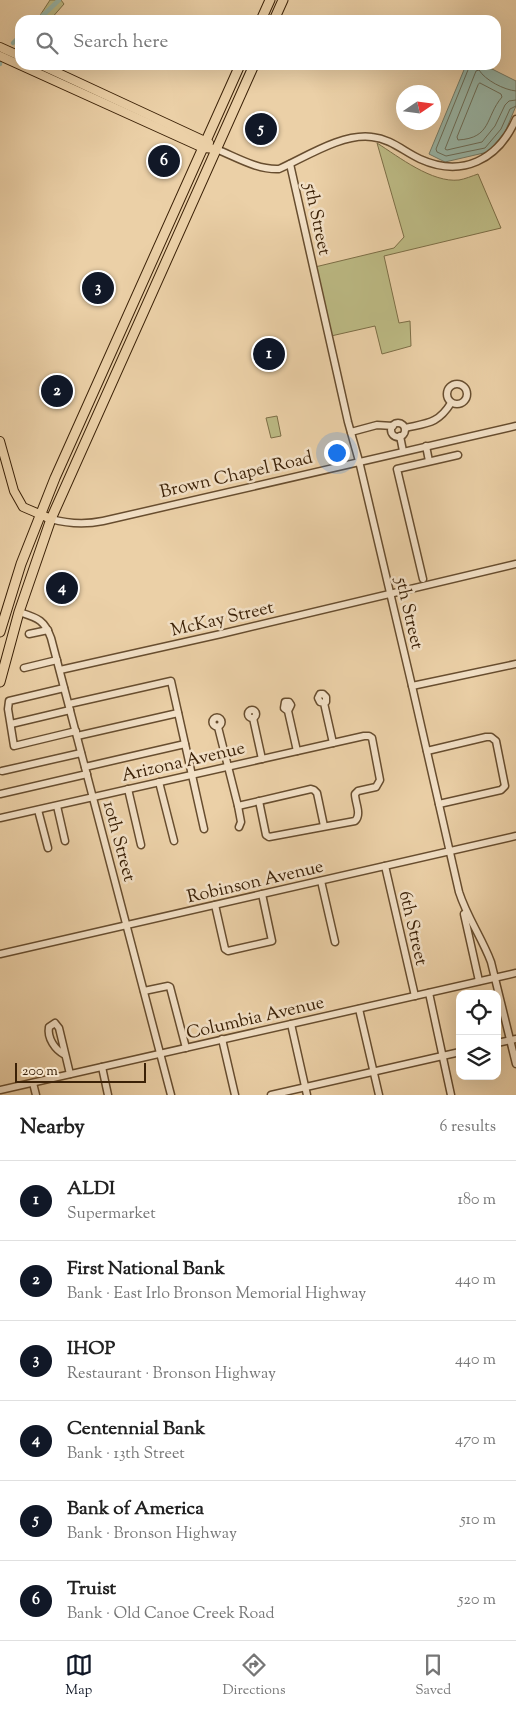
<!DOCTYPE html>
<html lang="en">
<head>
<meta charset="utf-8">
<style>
  body { margin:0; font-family:"Sorts Mill Goudy",serif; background:#f2f2f2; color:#222 }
  .controls { position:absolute; right:15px; bottom:15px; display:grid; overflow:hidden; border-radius:10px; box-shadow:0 5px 20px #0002 }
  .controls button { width:45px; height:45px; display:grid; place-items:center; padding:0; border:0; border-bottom:1px solid #e0e0e0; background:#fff; color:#222; font:25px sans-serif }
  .compass { position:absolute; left:396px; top:85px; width:45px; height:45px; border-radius:50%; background:#fff; box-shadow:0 5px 20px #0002; rotate:77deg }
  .scale { position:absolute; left:15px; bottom:12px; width:131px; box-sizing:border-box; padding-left:5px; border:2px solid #3b2107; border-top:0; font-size:14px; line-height:18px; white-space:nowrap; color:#3b2107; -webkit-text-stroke:4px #f2e0c6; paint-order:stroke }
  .you { position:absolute; left:336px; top:452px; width:18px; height:18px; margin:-12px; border:4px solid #fff; border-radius:50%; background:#1a73e8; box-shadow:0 0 0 8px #1a73e833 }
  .badge { display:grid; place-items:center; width:32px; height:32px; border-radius:50%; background:#111827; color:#fff; font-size:16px; font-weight:700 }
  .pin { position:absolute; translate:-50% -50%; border:2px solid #fff; box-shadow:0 1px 5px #0006 }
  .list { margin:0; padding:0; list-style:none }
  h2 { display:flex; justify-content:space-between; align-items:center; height:65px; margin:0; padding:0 20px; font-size:21px }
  h2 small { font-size:16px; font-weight:400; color:#767676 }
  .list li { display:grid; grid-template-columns:32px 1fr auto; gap:15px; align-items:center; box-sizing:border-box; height:80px; padding:0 20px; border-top:1px solid #e0e0e0 }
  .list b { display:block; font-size:19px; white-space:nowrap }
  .list p { margin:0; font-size:16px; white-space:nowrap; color:#767676 }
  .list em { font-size:16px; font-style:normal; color:#767676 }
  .icon { flex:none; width:28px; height:28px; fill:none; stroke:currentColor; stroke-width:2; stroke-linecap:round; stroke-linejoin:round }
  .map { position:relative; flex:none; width:516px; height:1095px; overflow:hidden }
  .search { position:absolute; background:#fff; box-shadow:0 5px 20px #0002; left:15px; right:15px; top:15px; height:55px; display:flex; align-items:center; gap:12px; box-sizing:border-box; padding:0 18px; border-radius:15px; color:#767676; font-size:19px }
  .sheet { height:545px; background:#fff }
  nav { display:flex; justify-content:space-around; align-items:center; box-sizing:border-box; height:70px; border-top:1px solid #e0e0e0; background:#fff; font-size:14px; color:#767676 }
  nav a { display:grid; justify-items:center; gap:2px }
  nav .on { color:#111827 }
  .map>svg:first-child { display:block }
  .green { fill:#bcba84; stroke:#7c6e46 }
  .water { fill:#98b7a9; stroke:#737b68 }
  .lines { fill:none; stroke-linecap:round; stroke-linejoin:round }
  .shore { stroke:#6a6c58; stroke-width:1 }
  .canal { stroke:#98b7a9; stroke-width:4.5 }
  .minor-casing { stroke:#674d2f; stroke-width:9 }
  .major-casing { stroke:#3b2107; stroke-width:10 }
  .highway-casing { stroke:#3b2107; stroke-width:11 }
  .minor { stroke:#f2e0c6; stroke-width:6 }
  .major { stroke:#ebd0a7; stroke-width:8 }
  .highway { stroke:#ebd0a7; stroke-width:9 }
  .labels { text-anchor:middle; stroke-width:5; stroke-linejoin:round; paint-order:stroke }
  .street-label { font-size:18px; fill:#3b2107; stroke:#f2e0c6 }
</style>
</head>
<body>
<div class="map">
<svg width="516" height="1095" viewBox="0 0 516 1095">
  <rect width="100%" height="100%" fill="#ebd0a7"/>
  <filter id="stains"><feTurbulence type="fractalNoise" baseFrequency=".004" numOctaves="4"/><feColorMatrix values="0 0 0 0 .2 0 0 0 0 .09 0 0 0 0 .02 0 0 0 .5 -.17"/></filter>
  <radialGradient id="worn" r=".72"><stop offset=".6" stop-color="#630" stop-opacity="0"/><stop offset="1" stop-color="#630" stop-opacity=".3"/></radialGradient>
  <g class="green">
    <path d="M50 0H61L64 4 50 20H37Z"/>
    <path d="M377 143C399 157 432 183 459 180 465 179 472 176 478 174L501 228 384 256 399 323 410 321 411 346 382 354 375 326 331 336 315 267 394 248 404 237Z"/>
    <path d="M277 416 281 436 271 438 266 418Z"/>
  </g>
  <path class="water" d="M466 65H484L516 81V106L505 132 488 152 445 162 429 154Z"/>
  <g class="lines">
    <g class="shore">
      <path d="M470 65 436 149 437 152 446 156 485 148 501 129 510 109 516 106"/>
      <path d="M480 83 501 94 502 97C485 117 492 138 458 140L457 137 478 85Z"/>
      <path d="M516 91C504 90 485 80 479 70L476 71 445 149 447 150 482 142 495 126 505 105 509 101 516 100"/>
    </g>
    <g class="canal">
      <path d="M38 20 59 0"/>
      <path d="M13 43 20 36"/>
      <path d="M0 64V63"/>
    </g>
    <defs>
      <g id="minor">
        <path d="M216 149C236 157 257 170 279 169 306 157 342 133 372 137 391 139 403 151 420 159 462 178 498 160 516 119"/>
        <path d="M290 164 348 422 359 461 412 686 459 892C467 917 482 938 491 962L516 1064"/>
        <circle cx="457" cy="394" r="10"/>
        <circle cx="398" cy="430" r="7"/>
        <path d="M405 428C427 423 438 424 451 403"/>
        <path d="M351 432 377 425 393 426"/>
        <path d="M400 436 403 451"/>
        <path d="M426 446 429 461"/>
        <path d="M51 519C69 524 84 525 103 521L516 426"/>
        <path d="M423 579 397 469 458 455"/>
        <path d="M19 612C37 618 44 619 51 638L171 1095"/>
        <path d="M29 634 48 630"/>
        <path d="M24 668 57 660"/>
        <path d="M60 670 221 634 516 564"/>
        <path d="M412 686 516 664"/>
        <path d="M64 688 9 701 8 709 14 746 76 731"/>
        <path d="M324 703 320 702 318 698 320 694H323L326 697V702L324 703 333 743"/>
        <path d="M69 704 171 681 204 829"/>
        <circle cx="252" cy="714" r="4"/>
        <path d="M288 711 284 708 285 702H289L291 705 288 711 297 751"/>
        <circle cx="217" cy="722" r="4.5"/>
        <path d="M253 718 262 759"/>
        <path d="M11 724 70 710"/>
        <path d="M218 727 238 806 241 822 239 827"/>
        <path d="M77 736 178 713"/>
        <path d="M427 751 486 737H491L496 741 505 786 501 790 439 804"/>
        <path d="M85 767 185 744"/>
        <path d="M2 771 81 753"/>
        <path d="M159 782 174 841"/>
        <path d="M128 789 141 845"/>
        <path d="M0 794 87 774"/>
        <path d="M57 806 65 841"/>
        <path d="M238 806 311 789 314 790 317 793 324 826"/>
        <path d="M38 810 48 848"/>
        <path d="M0 818 364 736H369L372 738 380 780 376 787 358 791 355 794C355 803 362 814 355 821L269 837 266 835 259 801"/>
        <path d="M385 866 415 996"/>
        <path d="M321 881 335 942"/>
        <path d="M215 905 225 949 228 951 272 941 262 894"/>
        <path d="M464 914 479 981"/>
        <path d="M0 954 516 836"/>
        <path d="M144 991 168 986 170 987 186 1048"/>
        <path d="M429 993 451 1095"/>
        <path d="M359 1009 379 1095"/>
        <path d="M291 1024 307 1095"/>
        <path d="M222 1039 235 1095"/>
        <path d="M497 1043 516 1039"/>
        <path d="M65 1055C55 1050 47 1038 49 1027L55 1023 59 1028 70 1074"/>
        <path d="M102 1067 108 1095"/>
        <path d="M33 1083 36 1095"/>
        <path d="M0 1090 516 973"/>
        <path d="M271 1095 460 1052"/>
      </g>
      <g id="major">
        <path d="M0 47 20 56"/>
        <path d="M0 56 203 148 216 149"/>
        <path d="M41 65 209 143"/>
        <path d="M0 441 14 491 23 507 51 519"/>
      </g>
      <g id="highway">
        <path d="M261 20 270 0"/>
        <path d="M274 20 283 0"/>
        <path d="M0 632 21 564 55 478 240 65"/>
        <path d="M0 682 19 612 51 519 254 65"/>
      </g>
    </defs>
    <use href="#minor" class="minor-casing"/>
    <use href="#major" class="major-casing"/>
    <use href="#highway" class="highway-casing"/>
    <use href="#minor" class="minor"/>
    <use href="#major" class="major"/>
    <use href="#highway" class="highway"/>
  </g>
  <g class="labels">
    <g class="street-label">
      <text transform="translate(318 219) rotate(78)" y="6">5th Street</text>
      <text transform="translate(236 474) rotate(-13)" y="6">Brown Chapel Road</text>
      <text transform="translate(410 613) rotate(77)" y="6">5th Street</text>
      <text transform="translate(222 618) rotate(-13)" y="6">McKay Street</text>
      <text transform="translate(183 761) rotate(-13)" y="6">Arizona Avenue</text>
      <text transform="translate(120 841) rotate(75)" y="6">10th Street</text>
      <text transform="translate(255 881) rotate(-13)" y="6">Robinson Avenue</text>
      <text transform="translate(414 928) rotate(77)" y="6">6th Street</text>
      <text transform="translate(255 1017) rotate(-13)" y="6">Columbia Avenue</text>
    </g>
  </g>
  <rect width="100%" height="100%" filter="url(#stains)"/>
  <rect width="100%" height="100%" fill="url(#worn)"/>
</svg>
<div class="controls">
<button><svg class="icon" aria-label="locate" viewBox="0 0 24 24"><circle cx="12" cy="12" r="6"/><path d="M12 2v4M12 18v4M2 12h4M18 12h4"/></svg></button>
<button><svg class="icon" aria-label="layers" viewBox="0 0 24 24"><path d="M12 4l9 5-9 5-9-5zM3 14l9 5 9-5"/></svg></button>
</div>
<svg class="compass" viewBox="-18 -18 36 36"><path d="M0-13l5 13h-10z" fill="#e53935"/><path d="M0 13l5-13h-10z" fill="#767676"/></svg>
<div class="scale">200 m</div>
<div class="you"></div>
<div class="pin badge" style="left:269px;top:354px">1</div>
<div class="pin badge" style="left:57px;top:391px">2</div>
<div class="pin badge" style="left:98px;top:288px">3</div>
<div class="pin badge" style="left:62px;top:588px">4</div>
<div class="pin badge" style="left:261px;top:129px">5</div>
<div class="pin badge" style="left:164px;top:161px">6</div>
<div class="search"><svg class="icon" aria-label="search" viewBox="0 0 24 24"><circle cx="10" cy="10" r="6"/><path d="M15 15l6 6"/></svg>Search here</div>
</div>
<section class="sheet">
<h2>Nearby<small>6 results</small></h2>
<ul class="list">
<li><span class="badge">1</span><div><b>ALDI</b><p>Supermarket</p></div><em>180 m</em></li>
<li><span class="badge">2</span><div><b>First National Bank</b><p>Bank · East Irlo Bronson Memorial Highway</p></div><em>440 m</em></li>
<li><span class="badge">3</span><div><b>IHOP</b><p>Restaurant · Bronson Highway</p></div><em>440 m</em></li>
<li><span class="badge">4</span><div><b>Centennial Bank</b><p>Bank · 13th Street</p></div><em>470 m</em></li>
<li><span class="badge">5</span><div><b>Bank of America</b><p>Bank · Bronson Highway</p></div><em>510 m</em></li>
<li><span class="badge">6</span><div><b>Truist</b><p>Bank · Old Canoe Creek Road</p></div><em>520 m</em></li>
</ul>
</section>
<nav>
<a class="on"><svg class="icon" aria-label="map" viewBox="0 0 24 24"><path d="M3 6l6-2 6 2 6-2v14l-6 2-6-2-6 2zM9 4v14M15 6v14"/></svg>Map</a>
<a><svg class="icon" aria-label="directions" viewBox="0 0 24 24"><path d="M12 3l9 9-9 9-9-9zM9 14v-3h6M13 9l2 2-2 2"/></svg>Directions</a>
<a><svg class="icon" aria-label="saved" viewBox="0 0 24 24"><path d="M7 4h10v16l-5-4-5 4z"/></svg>Saved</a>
</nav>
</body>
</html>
